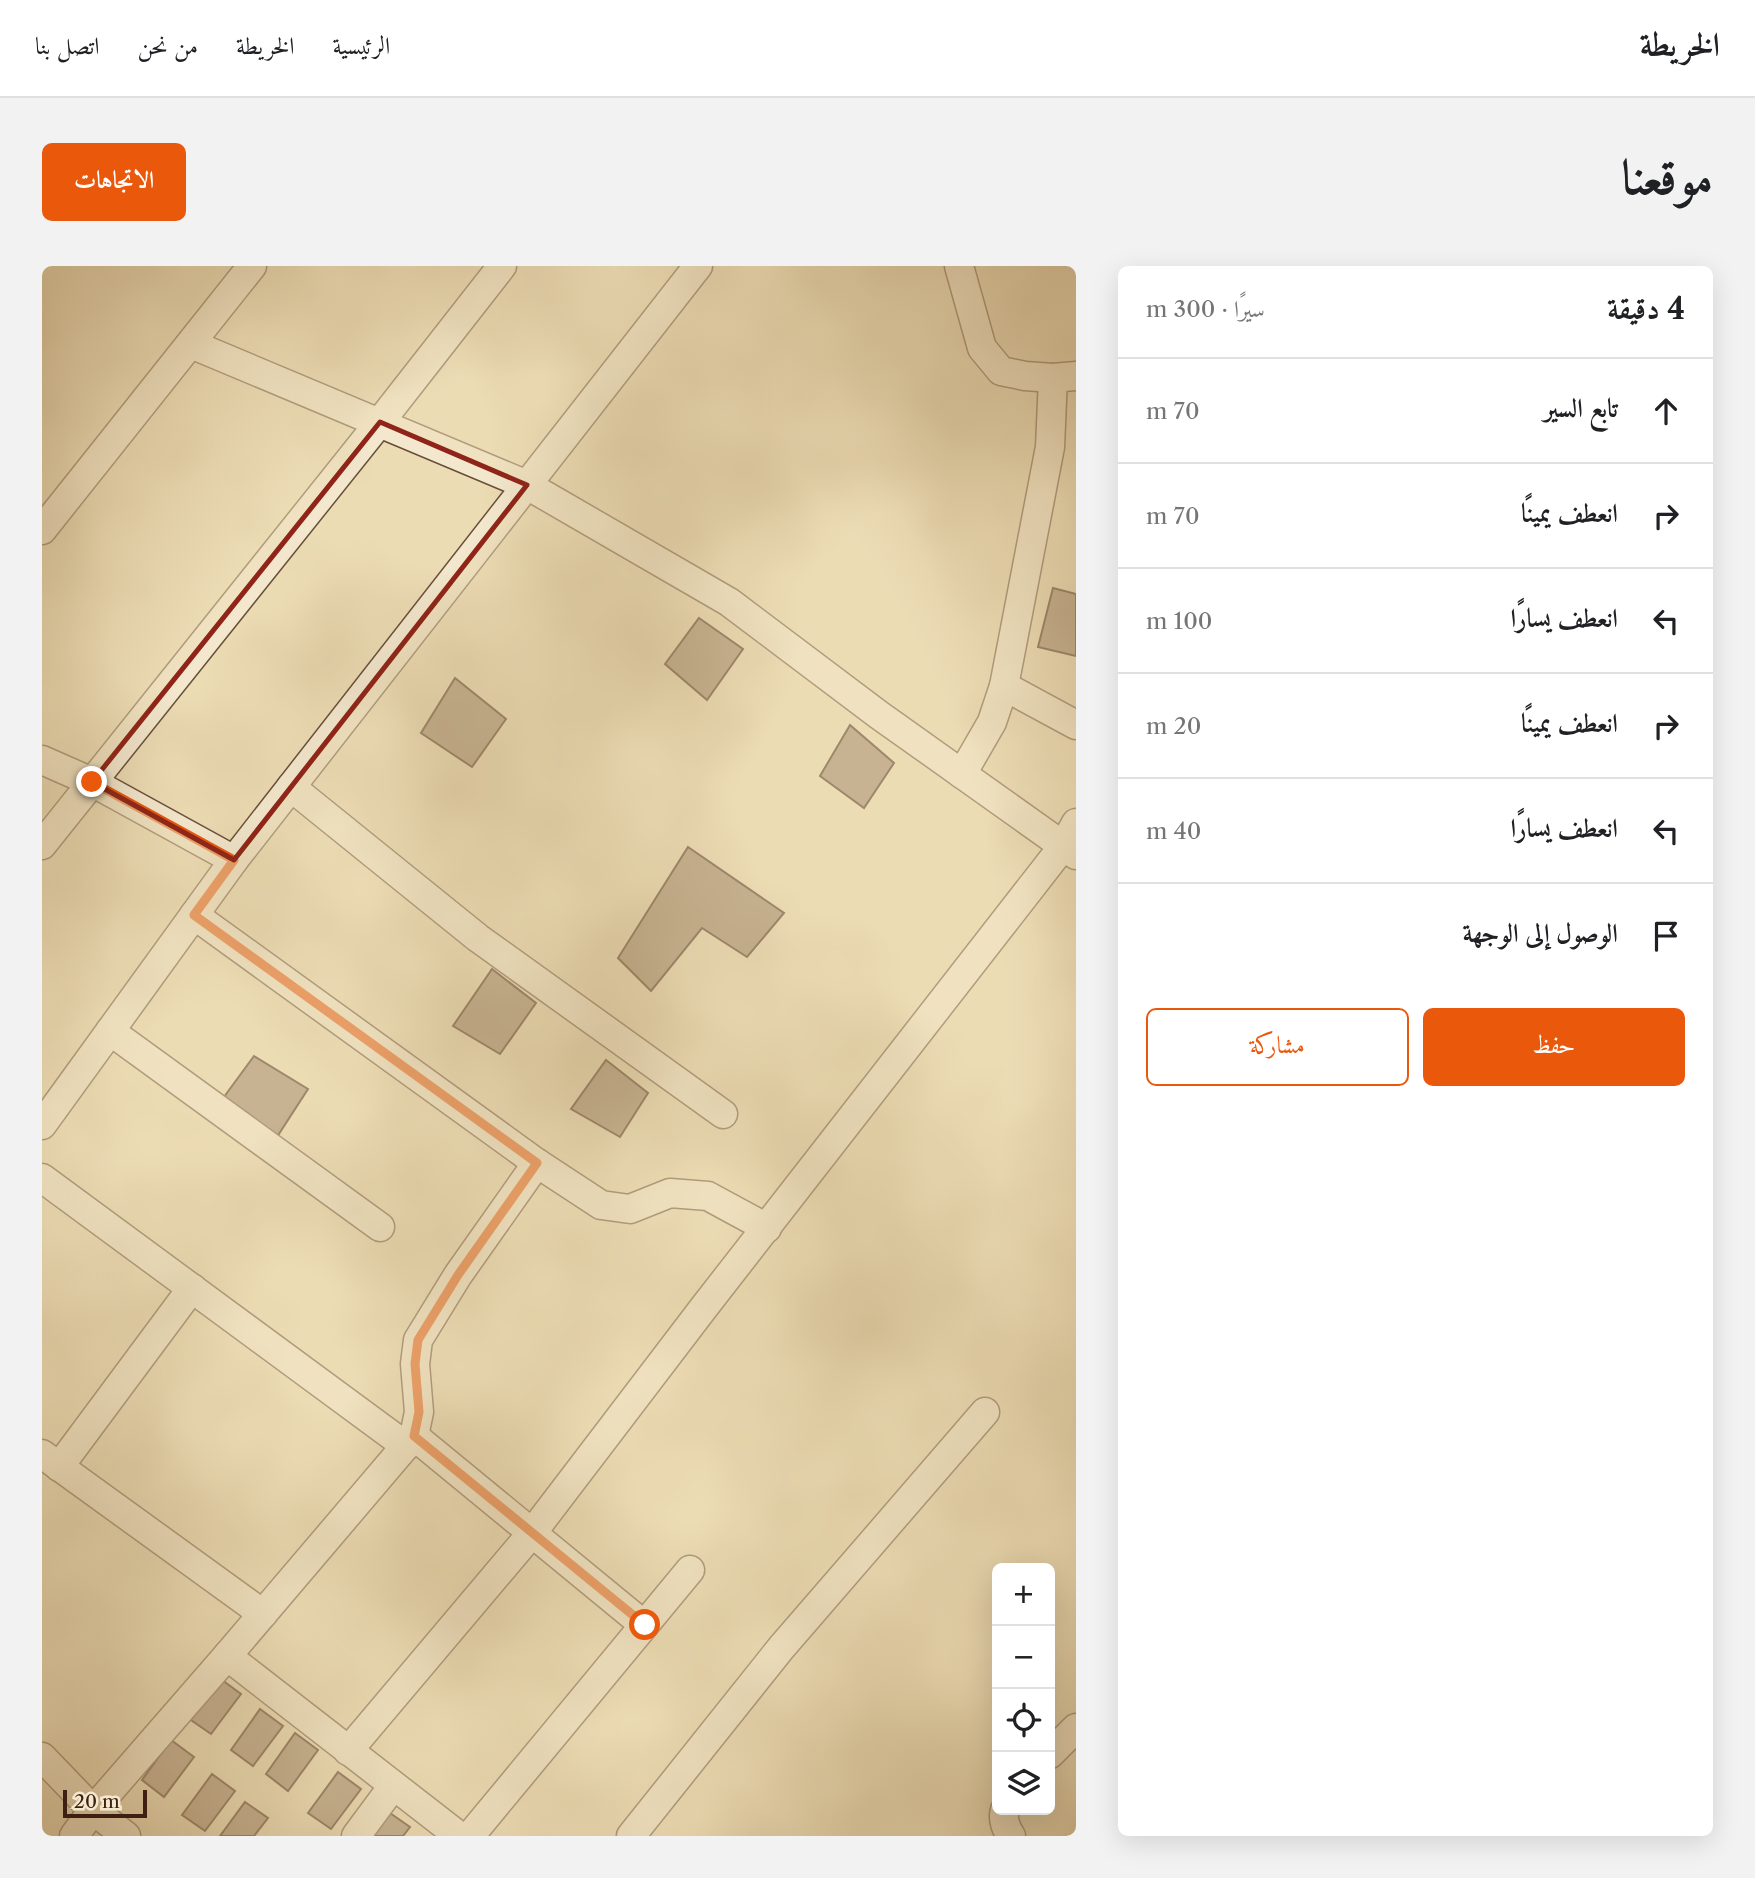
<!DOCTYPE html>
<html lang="ar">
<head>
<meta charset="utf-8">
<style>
  body { margin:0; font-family:"Libre Caslon Text",Amiri,serif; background:#f2f2f2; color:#202124; direction:rtl }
  .controls { position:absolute; right:21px; bottom:21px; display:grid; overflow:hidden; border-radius:10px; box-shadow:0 7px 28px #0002 }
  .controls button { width:63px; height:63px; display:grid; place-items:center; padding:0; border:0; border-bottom:2px solid #e0e0e0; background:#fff; color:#202124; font:35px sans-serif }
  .scale { position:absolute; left:21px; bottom:18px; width:84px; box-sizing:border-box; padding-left:7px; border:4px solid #3f1f12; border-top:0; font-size:19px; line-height:24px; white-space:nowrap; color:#3f1f12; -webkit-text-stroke:5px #f3e8ce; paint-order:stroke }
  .stop { position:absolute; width:21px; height:21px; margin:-16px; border:5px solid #ea580c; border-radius:50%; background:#fff }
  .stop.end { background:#ea580c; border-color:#fff; box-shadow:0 2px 7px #0008 }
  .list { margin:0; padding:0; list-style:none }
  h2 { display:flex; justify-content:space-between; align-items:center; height:91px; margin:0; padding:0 28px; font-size:30px }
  h2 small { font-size:23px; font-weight:400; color:#757577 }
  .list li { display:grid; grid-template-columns:46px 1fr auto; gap:21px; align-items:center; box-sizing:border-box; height:105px; padding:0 28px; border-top:2px solid #e0e0e0 }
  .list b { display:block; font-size:26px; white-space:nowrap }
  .list em { font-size:23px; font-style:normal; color:#757577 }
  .actions { display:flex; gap:14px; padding:21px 28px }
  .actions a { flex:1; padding:16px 0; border:2px solid #ea580c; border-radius:10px; text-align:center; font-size:24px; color:#ea580c }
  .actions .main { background:#ea580c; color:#fff }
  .icon { flex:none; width:38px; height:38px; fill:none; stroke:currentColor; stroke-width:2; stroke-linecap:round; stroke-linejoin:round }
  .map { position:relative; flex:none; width:1034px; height:1570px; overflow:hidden; direction:ltr; border-radius:10px }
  header { display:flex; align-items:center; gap:42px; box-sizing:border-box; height:98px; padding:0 35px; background:#fff; border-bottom:2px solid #e0e0e0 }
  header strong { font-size:33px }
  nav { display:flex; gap:38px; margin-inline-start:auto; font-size:24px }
  .intro { display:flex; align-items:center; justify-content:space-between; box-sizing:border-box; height:168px; padding:0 42px }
  h1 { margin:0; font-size:49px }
  .button { padding:18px 32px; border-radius:10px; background:#ea580c; color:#fff; font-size:24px; font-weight:700 }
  main { display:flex; gap:42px; padding:0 42px }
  aside { flex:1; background:#fff; border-radius:10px; box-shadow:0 7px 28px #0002 }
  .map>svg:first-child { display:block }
  .building { fill:#998166; stroke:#3f1f12; stroke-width:2 }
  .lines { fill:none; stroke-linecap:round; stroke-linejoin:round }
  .minor-casing { stroke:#6a4e3a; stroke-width:31 }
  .minor { stroke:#f3e8ce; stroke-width:28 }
  .route { stroke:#ea580c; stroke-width:9 }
  .marked { fill:none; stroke:#8f2418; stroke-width:5; stroke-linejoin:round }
</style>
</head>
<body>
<header>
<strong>الخريطة</strong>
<nav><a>الرئيسية</a><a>الخريطة</a><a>من نحن</a><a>اتصل بنا</a></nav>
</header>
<div class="intro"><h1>موقعنا</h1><a class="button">الاتجاهات</a></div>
<main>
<aside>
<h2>4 دقيقة<small>سيرًا · 300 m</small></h2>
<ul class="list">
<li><svg class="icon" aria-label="ahead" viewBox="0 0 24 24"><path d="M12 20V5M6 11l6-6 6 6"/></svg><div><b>تابع السير</b></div><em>70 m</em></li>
<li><svg class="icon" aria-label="right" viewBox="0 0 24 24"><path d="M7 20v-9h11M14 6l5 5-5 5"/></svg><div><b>انعطف يمينًا</b></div><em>70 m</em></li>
<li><svg class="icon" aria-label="left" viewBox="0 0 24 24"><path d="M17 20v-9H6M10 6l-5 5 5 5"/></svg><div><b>انعطف يسارًا</b></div><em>100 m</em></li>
<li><svg class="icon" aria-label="right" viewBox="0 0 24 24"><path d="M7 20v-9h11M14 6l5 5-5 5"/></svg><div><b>انعطف يمينًا</b></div><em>20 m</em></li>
<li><svg class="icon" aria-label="left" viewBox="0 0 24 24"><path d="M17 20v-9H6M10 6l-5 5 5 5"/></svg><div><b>انعطف يسارًا</b></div><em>40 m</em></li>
<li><svg class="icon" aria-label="arrive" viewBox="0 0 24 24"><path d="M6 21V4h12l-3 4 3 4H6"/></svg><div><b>الوصول إلى الوجهة</b></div></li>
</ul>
<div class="actions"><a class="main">حفظ</a><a>مشاركة</a></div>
</aside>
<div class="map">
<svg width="1034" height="1570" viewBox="0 0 1034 1570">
  <rect width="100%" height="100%" fill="#ecdcb4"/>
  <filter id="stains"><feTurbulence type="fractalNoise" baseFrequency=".00286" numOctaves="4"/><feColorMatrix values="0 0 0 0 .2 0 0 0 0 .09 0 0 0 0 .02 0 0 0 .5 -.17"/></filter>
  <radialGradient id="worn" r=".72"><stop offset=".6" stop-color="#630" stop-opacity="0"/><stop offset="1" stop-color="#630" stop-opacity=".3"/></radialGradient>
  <g class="building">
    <path d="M1011 322 1034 328V390L996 381Z"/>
    <path d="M657 352 701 383 665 434 623 398Z"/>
    <path d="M413 412 464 453 430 501 379 467Z"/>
    <path d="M808 459 852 497 822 542 778 510Z"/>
    <path d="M646 581 742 647 705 691 660 662 609 725 576 692Z"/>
    <path d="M450 703 494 737 458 788 411 760Z"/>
    <path d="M212 790 266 823 233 874 179 835Z"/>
    <path d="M564 794 606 827 578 871 529 843Z"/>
    <path d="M176 1411 199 1428 169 1468 146 1452Z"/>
    <path d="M218 1443 241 1460 211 1500 189 1484Z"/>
    <path d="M253 1467 276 1484 246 1525 224 1508Z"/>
    <path d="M129 1474 152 1491 122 1531 100 1514Z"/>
    <path d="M296 1506 319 1523 289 1563 266 1547Z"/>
    <path d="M170 1508 193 1525 163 1565 140 1549Z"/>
    <path d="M203 1536 226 1552 212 1570H178Z"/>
    <path d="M345 1545 368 1561 361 1570H327Z"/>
  </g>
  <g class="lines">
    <defs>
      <g id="minor">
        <path d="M917 0 940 82 959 105 983 110 1011 112 1034 110"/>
        <path d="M149 78 485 219 687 336 837 449 1034 589"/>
        <path d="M0 264 210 0"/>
        <path d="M962 420 1034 459"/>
        <path d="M0 494 50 516 192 594"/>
        <path d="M920 508 950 456 962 420 1008 181 1011 112"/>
        <path d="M249 521 436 672 681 848"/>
        <path d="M0 579 338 156 460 0"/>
        <path d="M152 649 495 897 559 939 588 943 628 927 666 930 725 962"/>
        <path d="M68 765 338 961"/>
        <path d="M0 859 192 594 656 0"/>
        <path d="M0 912 364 1180"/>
        <path d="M372 1170 602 1359"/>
        <path d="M0 1188 221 1348"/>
        <path d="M17 1201 150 1022"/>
        <path d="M185 1390 417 1570"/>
        <path d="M306 1485 490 1267 663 1040 1022 579 1034 557"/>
        <path d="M1008 1488 1034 1462"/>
        <path d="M0 1491 51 1544 84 1570"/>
        <path d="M963 1544C960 1552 964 1563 969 1570"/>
        <path d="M32 1570 51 1544 185 1390 372 1170 377 1146 373 1098 376 1074 416 1009 495 897"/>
        <path d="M314 1570 351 1520"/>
        <path d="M428 1570 648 1304"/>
        <path d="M589 1570 739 1382 943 1146"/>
      </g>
    </defs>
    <use href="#minor" class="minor-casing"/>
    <use href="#minor" class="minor"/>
  </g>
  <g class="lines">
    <path class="route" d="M50 516 192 594 152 649 495 897 416 1009 376 1074 373 1098 377 1146 372 1170 603 1359"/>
  </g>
  <path d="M0 0H1034V1570H0ZM338 156 485 219 192 594 50 516Z" fill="#ecdcb4" fill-opacity=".55" fill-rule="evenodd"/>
  <path class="marked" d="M338 156 485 219 192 594 50 516Z"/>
  <rect width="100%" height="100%" filter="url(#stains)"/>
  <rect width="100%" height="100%" fill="url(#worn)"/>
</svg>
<div class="controls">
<button>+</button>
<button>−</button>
<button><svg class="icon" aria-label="locate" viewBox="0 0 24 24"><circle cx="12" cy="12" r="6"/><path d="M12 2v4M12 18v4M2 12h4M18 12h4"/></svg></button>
<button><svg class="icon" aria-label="layers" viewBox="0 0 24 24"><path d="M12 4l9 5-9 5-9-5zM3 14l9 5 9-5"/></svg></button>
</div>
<div class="scale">20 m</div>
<div class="stop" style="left:603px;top:1359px"></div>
<div class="stop end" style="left:50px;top:516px"></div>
</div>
</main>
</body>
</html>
